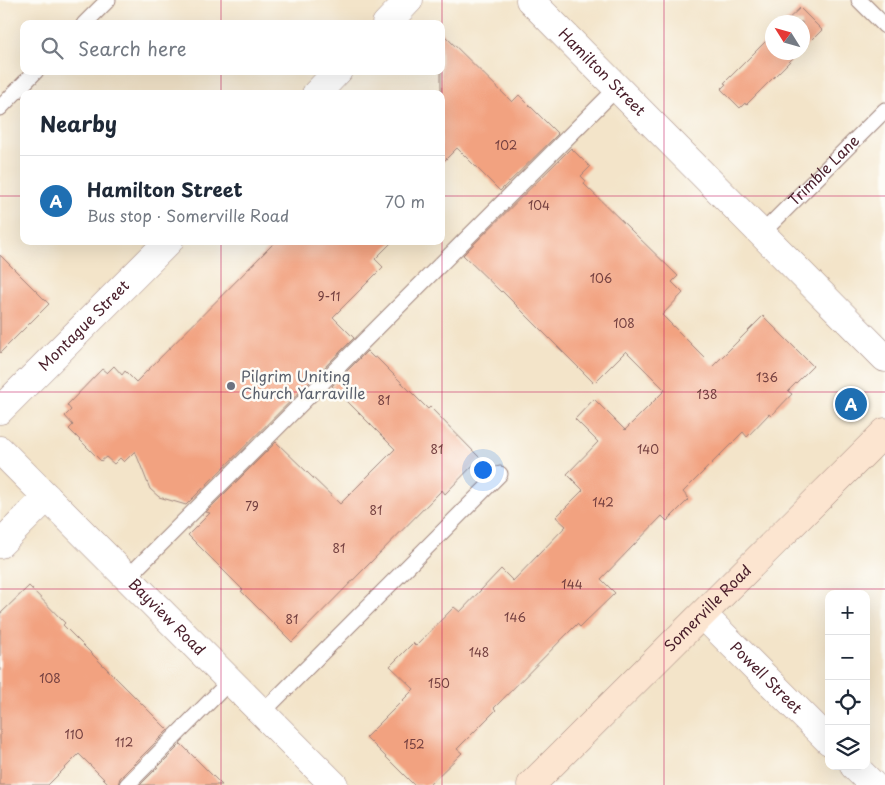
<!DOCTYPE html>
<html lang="en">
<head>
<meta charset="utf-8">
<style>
  body { margin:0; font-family:"Playpen Sans",sans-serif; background:#f2f2f3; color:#1f2937 }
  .controls { position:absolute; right:15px; bottom:15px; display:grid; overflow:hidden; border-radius:10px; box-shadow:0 5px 20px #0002 }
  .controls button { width:45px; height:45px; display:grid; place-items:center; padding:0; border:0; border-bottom:1px solid #e0e1e3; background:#fff; color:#1f2937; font:25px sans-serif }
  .compass { position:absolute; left:765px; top:15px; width:45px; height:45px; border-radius:50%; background:#fff; box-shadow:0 5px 20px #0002; rotate:307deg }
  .you { position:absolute; left:482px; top:469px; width:18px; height:18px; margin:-12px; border:4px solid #fff; border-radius:50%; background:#1a73e8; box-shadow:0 0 0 8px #1a73e833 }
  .badge { display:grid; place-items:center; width:32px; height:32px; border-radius:50%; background:#1f6fb2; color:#fff; font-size:16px; font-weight:700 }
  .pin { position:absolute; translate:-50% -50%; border:2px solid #fff; box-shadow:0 1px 5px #0006 }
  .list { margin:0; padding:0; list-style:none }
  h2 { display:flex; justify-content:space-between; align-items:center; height:65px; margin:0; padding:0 20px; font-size:21px }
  h2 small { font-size:16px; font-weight:400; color:#747a83 }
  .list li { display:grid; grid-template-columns:32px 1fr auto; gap:15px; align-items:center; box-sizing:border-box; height:90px; padding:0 20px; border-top:1px solid #e0e1e3 }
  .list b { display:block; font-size:19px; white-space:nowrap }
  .list p { margin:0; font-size:16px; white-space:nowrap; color:#747a83 }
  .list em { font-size:16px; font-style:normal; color:#747a83 }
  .icon { flex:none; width:28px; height:28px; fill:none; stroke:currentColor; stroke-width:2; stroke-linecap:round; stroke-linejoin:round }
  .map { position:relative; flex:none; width:885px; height:785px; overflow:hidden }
  .search { position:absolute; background:#fff; box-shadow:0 5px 20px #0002; left:20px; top:20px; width:425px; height:55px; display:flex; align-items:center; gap:12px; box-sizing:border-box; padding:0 18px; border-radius:10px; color:#747a83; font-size:19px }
  .panel { position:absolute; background:#fff; box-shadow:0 5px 20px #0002; left:20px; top:90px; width:425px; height:155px; border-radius:10px }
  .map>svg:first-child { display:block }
  .building { fill:#f2a280 }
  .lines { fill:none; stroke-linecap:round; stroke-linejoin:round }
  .service-casing { stroke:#9e827a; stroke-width:17 }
  .minor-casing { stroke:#9e827a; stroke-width:29 }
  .secondary-casing { stroke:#9e827a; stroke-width:29 }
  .service { stroke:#fff; stroke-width:15 }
  .minor { stroke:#fff; stroke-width:28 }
  .secondary { stroke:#fce5d0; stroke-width:28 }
  .grid { fill:none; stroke:#c2185b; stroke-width:1; stroke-opacity:0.55 }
  .worship-dot { fill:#6b7280; stroke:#fdfcf7; stroke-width:2 }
  .labels { text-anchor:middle; stroke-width:5; stroke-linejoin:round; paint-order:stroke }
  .number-label { font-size:12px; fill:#744040 }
  .street-label { font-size:15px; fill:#4a1f2b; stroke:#fdfcf7 }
  .worship-label { font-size:15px; fill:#5b616d; stroke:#fdfcf7; text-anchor:start }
</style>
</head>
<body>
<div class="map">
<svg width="885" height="785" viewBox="0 0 885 785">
  <rect width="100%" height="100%" fill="#fdfcf7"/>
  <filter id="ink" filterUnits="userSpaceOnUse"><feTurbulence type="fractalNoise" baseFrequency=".02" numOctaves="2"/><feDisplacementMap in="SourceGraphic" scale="10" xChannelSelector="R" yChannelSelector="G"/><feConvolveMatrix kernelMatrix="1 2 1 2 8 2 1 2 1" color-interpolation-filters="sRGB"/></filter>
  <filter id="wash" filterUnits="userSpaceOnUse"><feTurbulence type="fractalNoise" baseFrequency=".0096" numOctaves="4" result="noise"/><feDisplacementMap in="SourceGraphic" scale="20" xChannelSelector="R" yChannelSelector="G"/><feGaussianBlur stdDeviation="1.12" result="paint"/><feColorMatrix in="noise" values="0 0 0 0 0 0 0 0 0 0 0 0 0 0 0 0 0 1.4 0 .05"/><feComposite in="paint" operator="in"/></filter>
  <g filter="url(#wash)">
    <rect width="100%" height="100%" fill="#f3e4c9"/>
    <g id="blocks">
      <g class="building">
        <path d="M800 8 822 30 802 50V22H785Z"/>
        <path d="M441 32 512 102 519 95 558 134 500 191 457 148 441 164Z"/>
        <path d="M772 35V52H799L746 105 745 103 740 108 721 89 726 84 724 83Z"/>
        <path d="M571 148 590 167 581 176 586 181 584 184 678 276 672 282 683 293 662 315 713 366 763 316 813 366 788 391 792 394 771 416 769 414 747 437 743 432 683 492 689 499 667 521 662 516 601 579 615 593 580 627 577 624 494 708 496 710 457 749 462 753 429 785H414L366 737 414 689 390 666 413 643 416 646 454 607 460 612 501 569 513 581 566 526 556 517 583 490 567 474 598 442 575 419 594 399 625 430 665 390 626 351 594 383 502 291 501 292 463 255Z"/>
        <path d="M276 241H393L375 259 383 267 333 317 354 338 186 505 159 497 150 489 135 451 124 462 120 458 114 464 106 457 101 461 69 429 73 425 65 416 71 410 67 405 102 369 107 373 114 366 122 375 125 371 136 382Z"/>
        <path d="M0 255 49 304 0 353Z"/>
        <path d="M367 351 374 358 376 357 428 409 430 407 480 458 445 494 442 490 292 642 241 591 243 590 188 535 210 513 206 512 276 442 340 504 395 449 332 386Z"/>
        <path d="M29 586 65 623 63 625 168 730 120 778 118 785H110L79 754 48 785H0V614Z"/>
        <path d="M181 744 222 785H140Z"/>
      </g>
    </g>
  </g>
  <g filter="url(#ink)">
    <use href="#blocks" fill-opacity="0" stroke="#9e827a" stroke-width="1"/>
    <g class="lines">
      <defs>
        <g id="service">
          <path d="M859 0 885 26"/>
          <path d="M84 24 108 0"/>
          <path d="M0 108 36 71"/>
          <path id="s1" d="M762 233 885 110"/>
          <path d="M127 578 618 87"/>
          <path d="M262 713 500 474"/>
          <path d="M127 785 230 681"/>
        </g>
        <g id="minor">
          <path id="s2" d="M530 0 885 358"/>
          <path d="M386 24 409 0"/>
          <path d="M316 94 338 71"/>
          <path id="s3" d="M0 410 169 241"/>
          <path id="s4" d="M0 450 334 785"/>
          <path d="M0 544 47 497"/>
          <path id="s5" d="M703 615 829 741"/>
          <path d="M854 766 873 785"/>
        </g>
        <g id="secondary">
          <path id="s6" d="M531 785 885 432"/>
        </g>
      </defs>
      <use href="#service" class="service-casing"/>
      <use href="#minor" class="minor-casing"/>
      <use href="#secondary" class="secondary-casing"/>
      <use href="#service" class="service"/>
      <use href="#minor" class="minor"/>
      <use href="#secondary" class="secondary"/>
    </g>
  </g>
  <path class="grid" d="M221 0V24M442 0V785M664 0V785M221 71V94M0 196H24M441 196H885M221 241V785M0 392H885M0 589H885"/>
  <circle class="worship-dot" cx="231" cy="386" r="5"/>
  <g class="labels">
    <g class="number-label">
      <text x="506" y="150">102</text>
      <text x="539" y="210">104</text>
      <text x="601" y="283">106</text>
      <text x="329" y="301">9-11</text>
      <text x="624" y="328">108</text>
      <text x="767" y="382">136</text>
      <text x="707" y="399">138</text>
      <text x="384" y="405">81</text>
      <text x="437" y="454">81</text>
      <text x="648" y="454">140</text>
      <text x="603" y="507">142</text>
      <text x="252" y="511">79</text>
      <text x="376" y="515">81</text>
      <text x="339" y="553">81</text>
      <text x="572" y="589">144</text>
      <text x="515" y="622">146</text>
      <text x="292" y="624">81</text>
      <text x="479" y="657">148</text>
      <text x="50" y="683">108</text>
      <text x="439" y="688">150</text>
      <text x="74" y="739">110</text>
      <text x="124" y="747">112</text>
      <text x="414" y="749">152</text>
    </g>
    <g class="street-label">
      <text dy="5" stroke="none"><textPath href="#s2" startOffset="102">Hamilton Street</textPath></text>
      <text dy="5" stroke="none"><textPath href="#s1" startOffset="88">Trimble Lane</textPath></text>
      <text dy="5" stroke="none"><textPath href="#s3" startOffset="119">Montague Street</textPath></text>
      <text dy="5" stroke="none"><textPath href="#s6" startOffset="250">Somerville Road</textPath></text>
      <text dy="5" stroke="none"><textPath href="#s4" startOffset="236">Bayview Road</textPath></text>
      <text dy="5" stroke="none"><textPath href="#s5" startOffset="89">Powell Street</textPath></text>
    </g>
    <g class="worship-label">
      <text x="241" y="382">Pilgrim Uniting<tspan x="241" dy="17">Church Yarraville</tspan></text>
    </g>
  </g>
</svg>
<div class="controls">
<button>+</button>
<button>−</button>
<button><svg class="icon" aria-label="locate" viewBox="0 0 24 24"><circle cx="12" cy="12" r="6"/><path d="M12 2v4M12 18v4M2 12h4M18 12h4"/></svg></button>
<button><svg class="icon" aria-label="layers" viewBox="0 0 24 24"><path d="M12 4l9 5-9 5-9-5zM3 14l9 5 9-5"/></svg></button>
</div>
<svg class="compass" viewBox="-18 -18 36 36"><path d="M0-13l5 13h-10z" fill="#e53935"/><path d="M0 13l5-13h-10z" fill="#747a83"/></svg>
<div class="you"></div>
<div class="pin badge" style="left:851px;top:404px">A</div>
<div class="search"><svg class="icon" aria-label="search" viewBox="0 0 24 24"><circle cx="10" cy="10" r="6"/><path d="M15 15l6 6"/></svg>Search here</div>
<section class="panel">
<h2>Nearby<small></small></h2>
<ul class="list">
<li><span class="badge">A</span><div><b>Hamilton Street</b><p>Bus stop · Somerville Road</p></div><em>70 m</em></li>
</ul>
</section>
</div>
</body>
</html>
